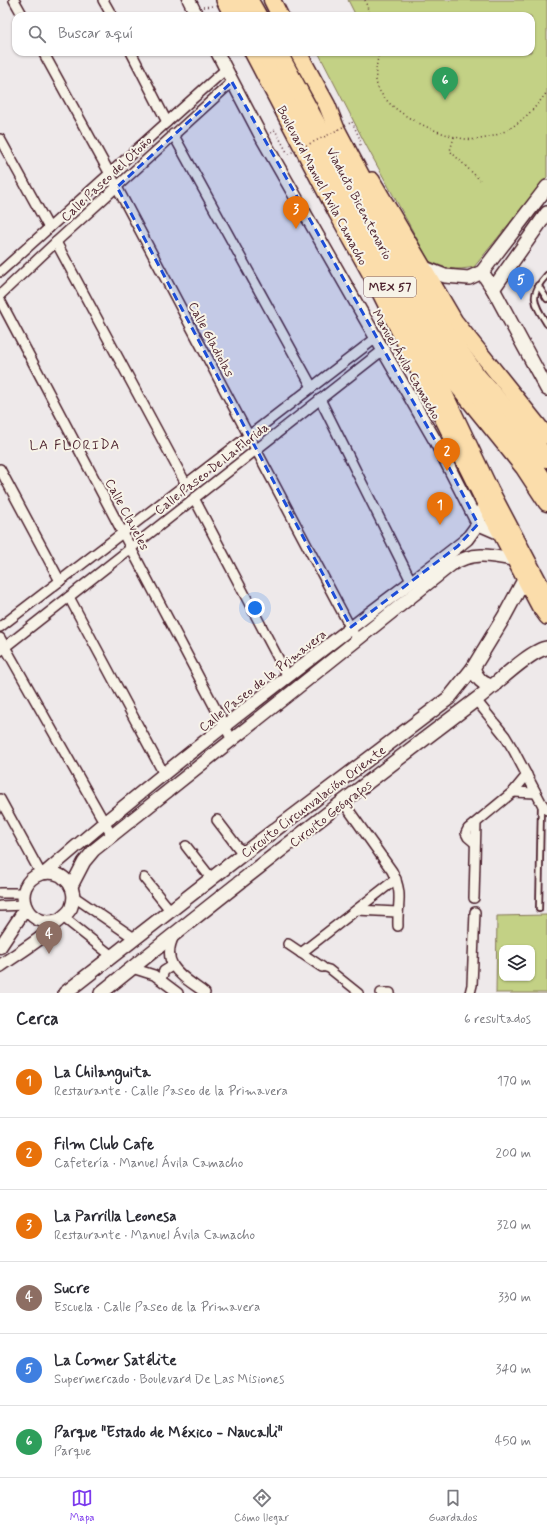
<!DOCTYPE html>
<html lang="es">
<head>
<meta charset="utf-8">
<style>
  body { margin:0; font-family:Mynerve,sans-serif; background:#f2f2f3; color:#2b2b33 }
  .controls { position:absolute; right:12px; bottom:12px; display:grid; overflow:hidden; border-radius:8px; box-shadow:0 1px 3px #0004 }
  .controls button { width:36px; height:36px; display:grid; place-items:center; padding:0; border:0; border-bottom:1px solid #e1e1e2; background:#fff; color:#2b2b33; font:20px sans-serif }
  .you { position:absolute; left:255px; top:608px; width:14px; height:14px; margin:-10px; border:3px solid #fff; border-radius:50%; background:#1a73e8; box-shadow:0 0 0 6px #1a73e833 }
  .badge { display:grid; place-items:center; width:26px; height:26px; border-radius:50%; background:#7c3aed; color:#fff; font-size:13px; font-weight:700 }
  .pin { position:absolute; translate:-50% -33px; filter:drop-shadow(0 1px 2px #0008) }
  .pin::after { content:''; position:absolute; top:21px; width:14px; height:12px; background:inherit; clip-path:polygon(0 0,100% 0,50% 100%) }
  .list { margin:0; padding:0; list-style:none }
  h2 { display:flex; justify-content:space-between; align-items:center; height:52px; margin:0; padding:0 16px; font-size:17px }
  h2 small { font-size:13px; font-weight:400; color:#7c7c81 }
  .list li { display:grid; grid-template-columns:26px 1fr auto; gap:12px; align-items:center; box-sizing:border-box; height:72px; padding:0 16px; border-top:1px solid #e1e1e2 }
  .list b { display:block; font-size:15px; white-space:nowrap }
  .list p { margin:0; font-size:13px; white-space:nowrap; color:#7c7c81 }
  .list em { font-size:13px; font-style:normal; color:#7c7c81 }
  .icon { flex:none; width:22px; height:22px; fill:none; stroke:currentColor; stroke-width:2; stroke-linecap:round; stroke-linejoin:round }
  .map { position:relative; flex:none; width:547px; height:993px; overflow:hidden }
  .search { position:absolute; background:#fff; box-shadow:0 1px 3px #0004; left:12px; right:12px; top:12px; height:44px; display:flex; align-items:center; gap:10px; box-sizing:border-box; padding:0 14px; border-radius:12px; color:#7c7c81; font-size:15px }
  .sheet { height:484px; background:#fff }
  nav { display:flex; justify-content:space-around; align-items:center; box-sizing:border-box; height:56px; border-top:1px solid #e1e1e2; background:#fff; font-size:11px; color:#7c7c81 }
  nav a { display:grid; justify-items:center; gap:2px }
  nav .on { color:#7c3aed }
  .map>svg:first-child { display:block }
  .green { fill:#c3d185; stroke:#867858; fill-rule:evenodd }
  .lines { fill:none; stroke-linecap:round; stroke-linejoin:round }
  .service-casing { stroke:#4a1f2b; stroke-width:8 }
  .pedestrian-casing { stroke:#4a1f2b; stroke-width:10 }
  .minor-casing { stroke:#4a1f2b; stroke-width:12 }
  .tertiary-casing { stroke:#4a1f2b; stroke-width:15 }
  .secondary-casing { stroke:#4a1f2b; stroke-width:16 }
  .primary-casing { stroke:#4a1f2b; stroke-width:18 }
  .trunk-casing { stroke:#4a1f2b; stroke-width:19 }
  .motorway-casing { stroke:#4a1f2b; stroke-width:20 }
  .path { stroke:#4a1f2b; stroke-width:1.5; stroke-dasharray:1 3; stroke-linecap:butt }
  .service { stroke:#f7f3e8; stroke-width:4.5 }
  .pedestrian { stroke:#f7f3e8; stroke-width:7 }
  .minor { stroke:#f7f3e8; stroke-width:9 }
  .tertiary { stroke:#f7f3e8; stroke-width:12 }
  .secondary { stroke:#f7f3e8; stroke-width:13 }
  .primary { stroke:#fbddab; stroke-width:15 }
  .trunk { stroke:#fbddab; stroke-width:16 }
  .motorway { stroke:#fbddab; stroke-width:17 }
  .path-bridge { stroke:#4a1f2b; stroke-width:1.5; stroke-dasharray:1 3; stroke-linecap:butt }
  .marked { fill:#1d4ed8; fill-opacity:0.2; stroke:#1d4ed8; stroke-width:3; stroke-dasharray:8 5; stroke-linejoin:round }
  .labels { text-anchor:middle; stroke-width:4; stroke-linejoin:round; paint-order:stroke }
  .shield { fill:#f7f3e8; stroke:#7e5f64; stroke-width:1 }
  .shield-label { font-size:12px; font-weight:bold; fill:#4a1f2b }
  .street-label { font-size:13px; fill:#4a1f2b; stroke:#f7f3e8 }
  .neighbourhood-label { font-size:14px; letter-spacing:1px; fill:#4a1f2b; stroke:#f7f3e8 }
</style>
</head>
<body>
<div class="map">
<svg width="547" height="993" viewBox="0 0 547 993">
  <rect width="100%" height="100%" fill="#eee9ea"/>
  <filter id="ink" filterUnits="userSpaceOnUse"><feTurbulence type="fractalNoise" baseFrequency=".025" numOctaves="2"/><feDisplacementMap in="SourceGraphic" scale="8" xChannelSelector="R" yChannelSelector="G"/><feConvolveMatrix kernelMatrix="1 2 1 2 8 2 1 2 1" color-interpolation-filters="sRGB"/></filter>
  <g filter="url(#ink)">
    <g class="green">
      <path d="M348 0H547V177L474 267C454 271 447 269 429 261L367 147 318 52H531V16H356Z"/>
      <path d="M547 915V993H496L497 916ZM502 948H532V978H502Z"/>
    </g>
    <g class="lines">
      <defs>
        <g id="service">
          <path d="M547 275C528 295 534 303 547 324"/>
          <path d="M538 285 547 299"/>
          <path d="M539 909 541 806"/>
        </g>
        <path id="pedestrian" d="M322 967 329 969 359 993"/>
        <g id="minor">
          <path d="M14 0 23 16"/>
          <path d="M103 0 112 16"/>
          <path d="M43 52 110 174 357 640"/>
          <path d="M131 52 167 122"/>
          <path d="M173 134 312 387"/>
          <path d="M0 139 49 228"/>
          <path d="M56 242 186 484"/>
          <path d="M0 272 226 69"/>
          <path d="M0 295 56 242 232 82"/>
          <path d="M0 300 232 740"/>
          <path d="M320 399 411 581"/>
          <path d="M0 469 60 581"/>
          <path d="M194 498 288 677"/>
          <path d="M69 597 164 774"/>
          <path d="M0 627 376 338"/>
          <path d="M0 638 112 836"/>
          <path d="M0 651 383 350"/>
          <path d="M476 700 505 736 514 751 542 804 547 810"/>
          <path d="M513 792 536 793"/>
          <path d="M0 799 41 874"/>
          <path d="M343 802 392 871C404 895 397 902 398 926"/>
          <path d="M217 820 243 854"/>
          <path d="M475 843 468 837 466 833 468 829 513 792 527 775"/>
          <path d="M186 846 211 878"/>
          <path d="M144 878 170 910"/>
          <path d="M0 893H24"/>
          <path d="M73 896 134 938"/>
          <path d="M474 898 476 823"/>
          <path d="M0 906 25 905"/>
          <path d="M357 910 397 912"/>
          <path d="M63 917 112 956"/>
          <path d="M174 936C159 966 184 977 205 993"/>
          <path d="M288 944 322 967"/>
          <path d="M301 953 396 879"/>
          <path d="M132 968 154 975 178 993"/>
          <path d="M161 979 164 971 172 966"/>
          <path d="M381 993H390"/>
          <path d="M470 993 472 985 475 912"/>
        </g>
        <g id="tertiary">
          <path d="M189 0 197 16"/>
          <path d="M217 52 262 138 383 350 436 442 478 524 501 534"/>
          <path d="M45 873C144 787 248 707 352 627 390 597 430 569 467 539L478 524 484 502"/>
          <path d="M71 887 84 862 94 850 451 565C473 551 490 555 515 560"/>
          <path d="M0 947 26 908"/>
          <path d="M0 966C14 956 29 947 43 936 48 932 52 925 58 921 63 916 68 914 71 908 75 899 74 887 66 880 60 873 49 871 40 874 10 885 24 930 58 920"/>
        </g>
        <g id="secondary">
          <path d="M422 267 445 276 469 278 482 272 547 187"/>
          <path d="M482 272 493 289 547 389"/>
          <path d="M493 289 547 213"/>
          <path d="M473 668C477 678 482 685 494 686"/>
          <path d="M65 993 243 854 449 698 473 668 504 617 525 578"/>
          <path d="M101 993C225 893 350 795 477 699 493 687 530 650 547 648"/>
        </g>
        <g id="primary">
          <path d="M224 0 232 16"/>
          <path d="M252 52 337 214 373 279 484 502 539 606 547 617"/>
          <path d="M372 180 455 321 547 436"/>
        </g>
        <g id="trunk">
          <path d="M237 0 245 16"/>
          <path d="M272 0 280 16"/>
          <path d="M264 52 399 303 444 369 524 468 547 503"/>
          <path d="M298 52 327 105 336 128 438 320 477 375 532 438 547 459"/>
        </g>
        <g id="motorway">
          <path d="M249 0 258 16"/>
          <path d="M278 52 393 265 432 333 468 382 525 453 547 485"/>
          <path d="M399 303 415 343 440 386 490 491 547 599"/>
        </g>
      </defs>
      <use href="#service" class="service-casing"/>
      <use href="#pedestrian" class="pedestrian-casing"/>
      <use href="#minor" class="minor-casing"/>
      <use href="#tertiary" class="tertiary-casing"/>
      <use href="#secondary" class="secondary-casing"/>
      <use href="#primary" class="primary-casing"/>
      <use href="#trunk" class="trunk-casing"/>
      <use href="#motorway" class="motorway-casing"/>
      <g class="path">
        <path d="M365 0 370 16"/>
        <path d="M203 7 213 6"/>
        <path d="M379 52C377 63 374 75 377 85 386 112 435 133 460 138 471 141 486 139 496 135 518 127 534 110 547 92"/>
        <path d="M352 122 360 139V146"/>
        <path d="M271 133 275 130 288 154"/>
        <path d="M454 137 450 151 480 180"/>
      </g>
      <use href="#service" class="service"/>
      <use href="#pedestrian" class="pedestrian"/>
      <use href="#minor" class="minor"/>
      <use href="#tertiary" class="tertiary"/>
      <use href="#secondary" class="secondary"/>
      <use href="#primary" class="primary"/>
      <use href="#trunk" class="trunk"/>
      <use href="#motorway" class="motorway"/>
      <path class="path-bridge" d="M288 154 326 136 352 122"/>
    </g>
  </g>
  <path class="marked" d="M232 82 436 442 478 524 458 546 351 627 117 187Z"/>
  <g class="labels">
    <rect class="shield" x="364" y="277" width="52" height="20" rx="3"/>
    <g class="shield-label">
      <text x="390" y="291">MEX 57</text>
    </g>
    <g class="street-label">
      <text transform="translate(106 178) rotate(-43)" y="5">Calle Paseo del Otoño</text>
      <text transform="translate(323 185) rotate(62)" y="5">Boulevard Manuel Ávila Camacho</text>
      <text transform="translate(360 203) rotate(62)" y="5">Viaducto Bicentenario</text>
      <text transform="translate(212 339) rotate(62)" y="5">Calle Gladiolas</text>
      <text transform="translate(407 364) rotate(60)" y="5">Manuel Ávila Camacho</text>
      <text transform="translate(211 468) rotate(-38)" y="5">Calle Paseo De La Florida</text>
      <text transform="translate(128 514) rotate(62)" y="5">Calle Claveles</text>
      <text transform="translate(262 680) rotate(-38)" y="5">Calle Paseo de la Primavera</text>
      <text transform="translate(313 801) rotate(-37)" y="5">Circuito Circunvalación Oriente</text>
      <text transform="translate(330 813) rotate(-38)" y="5">Circuito Geógrafos</text>
    </g>
    <g class="neighbourhood-label">
      <text x="75" y="449">LA FLORIDA</text>
    </g>
  </g>
</svg>
<div class="controls">
<button><svg class="icon" aria-label="layers" viewBox="0 0 24 24"><path d="M12 4l9 5-9 5-9-5zM3 14l9 5 9-5"/></svg></button>
</div>
<div class="you"></div>
<div class="pin badge" style="left:440px;top:525px;background:#e8710a">1</div>
<div class="pin badge" style="left:447px;top:471px;background:#e8710a">2</div>
<div class="pin badge" style="left:296px;top:229px;background:#e8710a">3</div>
<div class="pin badge" style="left:49px;top:954px;background:#8d6e63">4</div>
<div class="pin badge" style="left:521px;top:300px;background:#3f7fe0">5</div>
<div class="pin badge" style="left:445px;top:100px;background:#2e9e5b">6</div>
<div class="search"><svg class="icon" aria-label="search" viewBox="0 0 24 24"><circle cx="10" cy="10" r="6"/><path d="M15 15l6 6"/></svg>Buscar aquí</div>
</div>
<section class="sheet">
<h2>Cerca<small>6 resultados</small></h2>
<ul class="list">
<li><span class="badge" style="background:#e8710a">1</span><div><b>La Chilanguita</b><p>Restaurante · Calle Paseo de la Primavera</p></div><em>170 m</em></li>
<li><span class="badge" style="background:#e8710a">2</span><div><b>Film Club Cafe</b><p>Cafetería · Manuel Ávila Camacho</p></div><em>200 m</em></li>
<li><span class="badge" style="background:#e8710a">3</span><div><b>La Parrilla Leonesa</b><p>Restaurante · Manuel Ávila Camacho</p></div><em>320 m</em></li>
<li><span class="badge" style="background:#8d6e63">4</span><div><b>Sucre</b><p>Escuela · Calle Paseo de la Primavera</p></div><em>330 m</em></li>
<li><span class="badge" style="background:#3f7fe0">5</span><div><b>La Comer Satélite</b><p>Supermercado · Boulevard De Las Misiones</p></div><em>340 m</em></li>
<li><span class="badge" style="background:#2e9e5b">6</span><div><b>Parque &quot;Estado de México - Naucalli&quot;</b><p>Parque</p></div><em>450 m</em></li>
</ul>
</section>
<nav>
<a class="on"><svg class="icon" aria-label="map" viewBox="0 0 24 24"><path d="M3 6l6-2 6 2 6-2v14l-6 2-6-2-6 2zM9 4v14M15 6v14"/></svg>Mapa</a>
<a><svg class="icon" aria-label="directions" viewBox="0 0 24 24"><path d="M12 3l9 9-9 9-9-9zM9 14v-3h6M13 9l2 2-2 2"/></svg>Cómo llegar</a>
<a><svg class="icon" aria-label="saved" viewBox="0 0 24 24"><path d="M7 4h10v16l-5-4-5 4z"/></svg>Guardados</a>
</nav>
</body>
</html>
